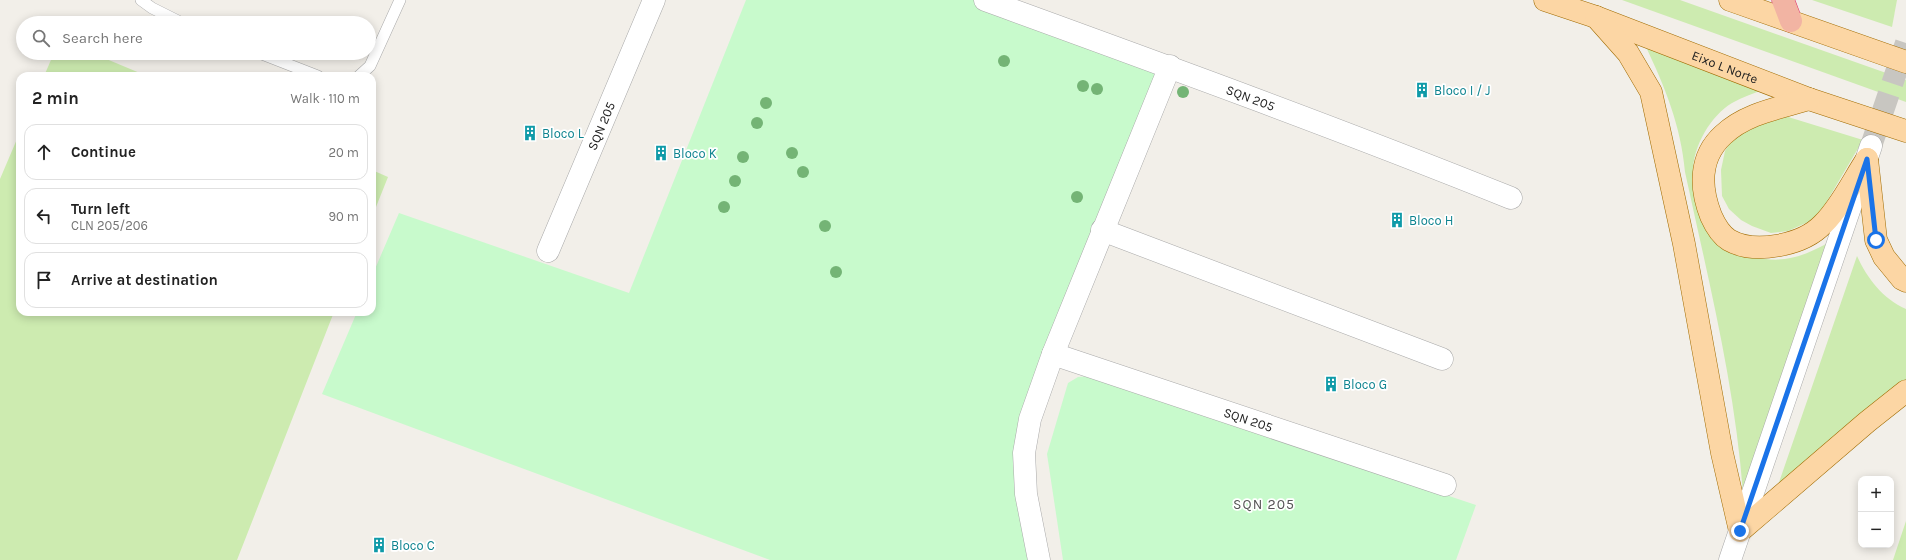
<!DOCTYPE html>
<html lang="en">
<head>
<meta charset="utf-8">
<style>
  body { margin:0; font-family:Karla,sans-serif; background:#f6f6f6; color:#222 }
  .controls { position:absolute; right:12px; bottom:12px; display:grid; overflow:hidden; border-radius:8px; box-shadow:0 2px 10px #0003 }
  .controls button { width:36px; height:36px; display:grid; place-items:center; padding:0; border:0; border-bottom:1px solid #e0e0e0; background:#fff; color:#222; font:20px sans-serif }
  .stop { position:absolute; width:12px; height:12px; margin:-9px; border:3px solid #1a73e8; border-radius:50%; background:#fff }
  .stop.end { background:#1a73e8; border-color:#fff; box-shadow:0 1px 4px #0008 }
  .list { margin:0; padding:0; list-style:none }
  h2 { display:flex; justify-content:space-between; align-items:center; height:52px; margin:0; padding:0 16px; font-size:17px }
  h2 small { font-size:13px; font-weight:400; color:#767676 }
  .list li { display:grid; grid-template-columns:26px 1fr auto; gap:12px; align-items:center; box-sizing:border-box; height:56px; margin:0 8px 8px; padding:0 8px; border:1px solid #e0e0e0; border-radius:12px }
  .list b { display:block; font-size:15px; white-space:nowrap }
  .list p { margin:0; font-size:13px; white-space:nowrap; color:#767676 }
  .list em { font-size:13px; font-style:normal; color:#767676 }
  .icon { flex:none; width:22px; height:22px; fill:none; stroke:currentColor; stroke-width:2; stroke-linecap:round; stroke-linejoin:round }
  .map { position:relative; flex:none; width:1906px; height:560px; overflow:hidden }
  .search { position:absolute; background:#fff; box-shadow:0 2px 10px #0003; left:16px; top:16px; width:360px; height:44px; display:flex; align-items:center; gap:10px; box-sizing:border-box; padding:0 14px; border-radius:22px; color:#767676; font-size:15px }
  .panel { position:absolute; background:#fff; box-shadow:0 2px 10px #0003; left:16px; top:72px; width:360px; height:244px; border-radius:12px }
  .map>svg:first-child { display:block }
  .grass { fill:#cdebb0 }
  .park { fill:#c8facc }
  .lines { fill:none; stroke-linecap:round; stroke-linejoin:round }
  .tertiary-tunnel { stroke:#c8c6c1; stroke-width:22; stroke-dasharray:22 11; stroke-linecap:butt }
  .service-casing { stroke:#a9a9a9; stroke-width:12 }
  .minor-casing { stroke:#a9a9a9; stroke-width:23 }
  .tertiary-casing { stroke:#a9a9a9; stroke-width:23 }
  .primary-casing { stroke:#a06b00; stroke-width:23 }
  .trunk-casing { stroke:#dc2a67; stroke-width:23 }
  .service { stroke:#fff; stroke-width:11 }
  .minor { stroke:#fff; stroke-width:22 }
  .tertiary { stroke:#fff; stroke-width:22 }
  .primary { stroke:#fcd6a4; stroke-width:22 }
  .trunk { stroke:#f2b4a3; stroke-width:22 }
  .tree { fill:#74b475 }
  .route { stroke:#1a73e8; stroke-width:5 }
  .labels { text-anchor:middle; stroke-width:3.5; stroke-linejoin:round; paint-order:stroke }
  .street-label { font-size:13px; fill:#222; stroke:#fff }
  .culture-label { font-size:13px; fill:#0d838f; stroke:#fff; text-anchor:start }
  .neighbourhood-label { font-size:14px; letter-spacing:1px; fill:#555; stroke:#fff }
</style>
</head>
<body>
<div class="map">
<svg width="1906" height="560" viewBox="0 0 1906 560">
  <rect width="100%" height="100%" fill="#f2efe9"/>
  <g class="grass">
    <path d="M1622 0H1680L1906 80V102Z"/>
    <path d="M1812 0H1897L1892 27Z"/>
    <path d="M1645 45 1766 89C1754 93 1743 97 1732 103 1707 118 1686 158 1695 187 1698 195 1719 217 1725 225 1731 231 1746 254 1753 256 1781 265 1804 256 1828 243L1743 493C1735 385 1708 278 1685 172 1681 126 1665 87 1645 45Z"/>
    <path d="M54 53H92L147 76H44Z"/>
    <path d="M1785 116 1863 140 1817 218 1788 231 1771 233 1752 226 1741 220 1729 209 1722 196 1721 170 1725 151 1737 132Z"/>
    <path d="M20 132V312H334L237 560H0V179Z"/>
    <path d="M372 170 388 177 372 217Z"/>
    <path d="M1857 256C1867 278 1883 299 1906 309V380L1776 491Z"/>
    <path d="M1906 521V560H1893Z"/>
  </g>
  <g class="park">
    <path d="M746 0H974L1178 75 1016 440 1033 560H770L322 394 357 312H372V276L399 213 629 293Z"/>
    <path d="M1089 376 1476 505 1456 560H1063L1047 454 1068 383 1078 377Z"/>
  </g>
  <g class="lines">
    <path class="tertiary-tunnel" d="M1871 146 1906 43"/>
    <defs>
      <g id="service">
        <path d="M141 0 152 8 182 23"/>
        <path d="M259 53 318 76"/>
        <path d="M359 76 370 66 400 0"/>
      </g>
      <g id="minor">
        <path id="s1" d="M985 0C1161 64 1337 128 1511 198"/>
        <path d="M1102 230 1442 359"/>
        <path id="s2" d="M548 251 654 0"/>
        <path id="s3" d="M1053 354 1445 485"/>
        <path d="M1039 560 1026 494 1024 453 1030 419 1053 354 1170 66"/>
      </g>
      <path id="tertiary" d="M1730 560 1871 146"/>
      <g id="primary">
        <path id="s4" d="M1545 0 1596 17 1809 99 1906 131"/>
        <path d="M1730 0 1906 62"/>
        <path d="M1596 17 1628 53 1651 92 1684 244 1722 453 1740 531 1867 422 1906 391"/>
        <path d="M1809 99C1780 108 1746 113 1723 135 1699 157 1700 188 1711 216 1715 225 1721 235 1729 240 1755 255 1803 245 1823 224 1841 206 1853 180 1867 159"/>
        <path d="M1867 159 1876 240 1884 257 1902 279 1906 281"/>
      </g>
      <path id="trunk" d="M1783 0 1791 21"/>
    </defs>
    <use href="#service" class="service-casing"/>
    <use href="#minor" class="minor-casing"/>
    <use href="#tertiary" class="tertiary-casing"/>
    <use href="#primary" class="primary-casing"/>
    <use href="#trunk" class="trunk-casing"/>
    <use href="#service" class="service"/>
    <use href="#minor" class="minor"/>
    <use href="#tertiary" class="tertiary"/>
    <use href="#primary" class="primary"/>
    <use href="#trunk" class="trunk"/>
  </g>
  <g class="tree">
    <circle cx="1004" cy="61" r="6"/>
    <circle cx="1083" cy="86" r="6"/>
    <circle cx="1097" cy="89" r="6"/>
    <circle cx="1183" cy="92" r="6"/>
    <circle cx="766" cy="103" r="6"/>
    <circle cx="757" cy="123" r="6"/>
    <circle cx="792" cy="153" r="6"/>
    <circle cx="743" cy="157" r="6"/>
    <circle cx="803" cy="172" r="6"/>
    <circle cx="735" cy="181" r="6"/>
    <circle cx="1077" cy="197" r="6"/>
    <circle cx="724" cy="207" r="6"/>
    <circle cx="825" cy="226" r="6"/>
    <circle cx="836" cy="272" r="6"/>
  </g>
  <g class="lines">
    <path class="route" d="M1740 531 1867 159 1876 240"/>
  </g>
  <defs>
    <symbol id="building-bare" viewBox="-9 -9 18 18"><path d="M-4-6H4V6H1V3H-1V6H-4ZM-2.5-4.3h1.7v1.8h-1.7ZM.8-4.3h1.7v1.8H.8ZM-2.5-1h1.7V.8h-1.7ZM.8-1h1.7V.8H.8Z" fill="#0f9aa8" stroke="#fff" stroke-width="2.5" paint-order="stroke"/></symbol>
  </defs>
  <g fill-rule="evenodd">
    <use href="#building-bare" x="1411" y="79" width="22" height="22"/>
    <use href="#building-bare" x="519" y="122" width="22" height="22"/>
    <use href="#building-bare" x="650" y="142" width="22" height="22"/>
    <use href="#building-bare" x="1386" y="209" width="22" height="22"/>
    <use href="#building-bare" x="1320" y="373" width="22" height="22"/>
    <use href="#building-bare" x="368" y="534" width="22" height="22"/>
  </g>
  <g class="labels">
    <g class="street-label">
      <text dy="5" stroke="none"><textPath href="#s4" startOffset="192">Eixo L Norte</textPath></text>
      <text dy="5" stroke="none"><textPath href="#s1" startOffset="283">SQN 205</textPath></text>
      <text dy="5" stroke="none"><textPath href="#s2" startOffset="136">SQN 205</textPath></text>
      <text dy="5" stroke="none"><textPath href="#s3" startOffset="206">SQN 205</textPath></text>
    </g>
    <g class="culture-label">
      <text x="1434" y="95">Bloco I / J</text>
      <text x="542" y="138">Bloco L</text>
      <text x="673" y="158">Bloco K</text>
      <text x="1409" y="225">Bloco H</text>
      <text x="1343" y="389">Bloco G</text>
      <text x="391" y="550">Bloco C</text>
    </g>
    <g class="neighbourhood-label">
      <text x="1264" y="509">SQN 205</text>
    </g>
  </g>
</svg>
<div class="controls">
<button>+</button>
<button>−</button>
</div>
<div class="stop" style="left:1876px;top:240px"></div>
<div class="stop end" style="left:1740px;top:531px"></div>
<div class="search"><svg class="icon" aria-label="search" viewBox="0 0 24 24"><circle cx="10" cy="10" r="6"/><path d="M15 15l6 6"/></svg>Search here</div>
<section class="panel">
<h2>2 min<small>Walk · 110 m</small></h2>
<ul class="list">
<li><svg class="icon" aria-label="ahead" viewBox="0 0 24 24"><path d="M12 20V5M6 11l6-6 6 6"/></svg><div><b>Continue</b></div><em>20 m</em></li>
<li><svg class="icon" aria-label="left" viewBox="0 0 24 24"><path d="M17 20v-9H6M10 6l-5 5 5 5"/></svg><div><b>Turn left</b><p>CLN 205/206</p></div><em>90 m</em></li>
<li><svg class="icon" aria-label="arrive" viewBox="0 0 24 24"><path d="M6 21V4h12l-3 4 3 4H6"/></svg><div><b>Arrive at destination</b></div></li>
</ul>
</section>
</div>
</body>
</html>
